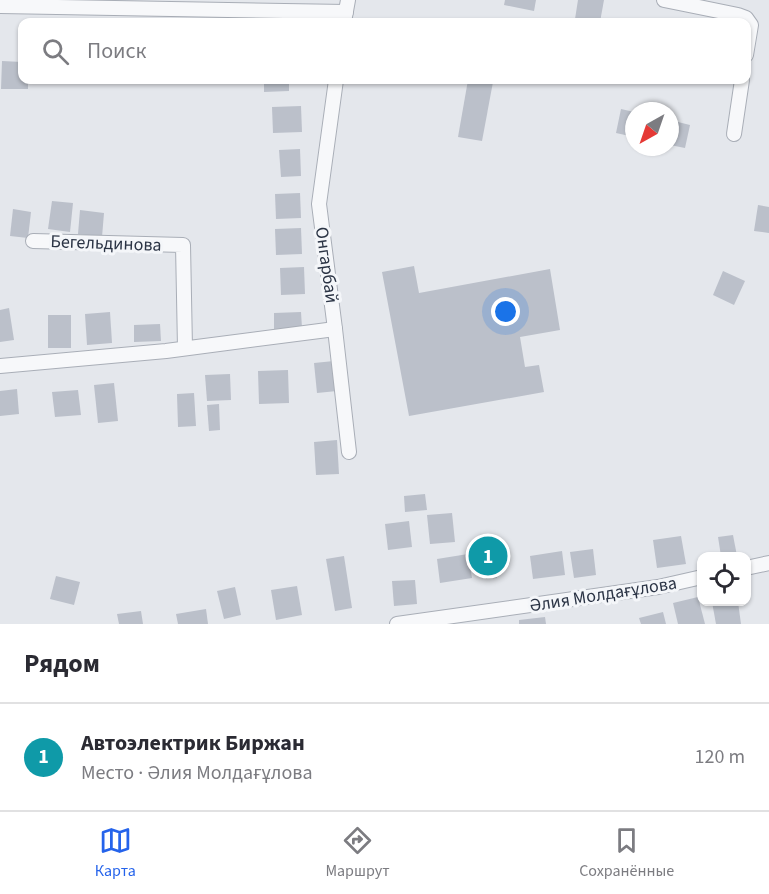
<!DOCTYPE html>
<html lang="ru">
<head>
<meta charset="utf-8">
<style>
  body { margin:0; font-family:"Source Sans 3",sans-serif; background:#f2f2f3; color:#2b2b33 }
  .controls { position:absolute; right:18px; bottom:18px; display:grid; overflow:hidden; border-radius:12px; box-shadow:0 2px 4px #0004 }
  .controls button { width:54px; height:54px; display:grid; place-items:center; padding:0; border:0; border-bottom:2px solid #e1e1e2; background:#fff; color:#2b2b33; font:30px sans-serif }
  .compass { position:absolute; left:625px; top:102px; width:54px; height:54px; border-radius:50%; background:#fff; box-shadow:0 2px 4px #0004; rotate:220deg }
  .you { position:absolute; left:506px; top:312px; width:21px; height:21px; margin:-15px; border:4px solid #fff; border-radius:50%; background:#1a73e8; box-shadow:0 0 0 9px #1a73e833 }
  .badge { display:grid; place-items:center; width:39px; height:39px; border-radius:50%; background:#2563eb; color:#fff; font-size:20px; font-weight:700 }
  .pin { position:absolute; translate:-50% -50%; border:3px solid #fff; box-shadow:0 2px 6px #0006 }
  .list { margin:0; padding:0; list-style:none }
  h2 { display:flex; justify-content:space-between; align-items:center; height:78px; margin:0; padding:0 24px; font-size:26px }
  h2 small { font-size:20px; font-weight:400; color:#7c7c81 }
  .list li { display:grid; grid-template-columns:39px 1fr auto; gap:18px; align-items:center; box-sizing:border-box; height:108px; padding:0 24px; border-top:2px solid #e1e1e2 }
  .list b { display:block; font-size:22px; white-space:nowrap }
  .list p { margin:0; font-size:20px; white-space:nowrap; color:#7c7c81 }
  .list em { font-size:20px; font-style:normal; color:#7c7c81 }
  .icon { flex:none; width:33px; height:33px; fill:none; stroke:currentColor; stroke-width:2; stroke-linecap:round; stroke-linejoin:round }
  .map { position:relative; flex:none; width:769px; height:624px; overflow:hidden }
  .search { position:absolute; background:#fff; box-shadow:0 2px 4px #0004; left:18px; right:18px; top:18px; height:66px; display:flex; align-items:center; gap:15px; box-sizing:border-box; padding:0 21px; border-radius:12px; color:#7c7c81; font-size:22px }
  .sheet { height:186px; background:#fff }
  nav { display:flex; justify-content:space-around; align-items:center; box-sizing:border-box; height:84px; border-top:2px solid #e1e1e2; background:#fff; font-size:16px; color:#7c7c81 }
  nav a { display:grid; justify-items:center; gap:3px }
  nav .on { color:#2563eb }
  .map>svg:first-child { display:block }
  .building { fill:#bbc0ca }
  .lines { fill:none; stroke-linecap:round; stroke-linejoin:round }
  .street-casing { stroke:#a9aeb7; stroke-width:16 }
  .street { stroke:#f7f8fa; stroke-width:14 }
  .labels { text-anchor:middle; stroke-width:6; stroke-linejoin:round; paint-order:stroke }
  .street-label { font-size:18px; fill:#2b3445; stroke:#f4f6f9 }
</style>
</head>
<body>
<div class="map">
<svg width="769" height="624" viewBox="0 0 769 624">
  <rect width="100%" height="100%" fill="#e4e7ec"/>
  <g class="building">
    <path d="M505 0H536L534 11 504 5Z"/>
    <path d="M578 0H604L600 22H591L575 19Z"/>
    <path d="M2 61 22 62V80H28V89H1Z"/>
    <path d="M264 80H289V91L264 92Z"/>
    <path d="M468 80H479L493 82 482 141 458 137Z"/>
    <path d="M301 106 302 132 273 133 272 107Z"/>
    <path d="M621 109 634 112V137L616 133Z"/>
    <path d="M670 120 690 125 685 148 670 145Z"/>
    <path d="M300 149 301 176 281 177 279 150Z"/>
    <path d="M300 193 301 218 276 219 275 194Z"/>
    <path d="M52 201 73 203 70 232 48 229Z"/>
    <path d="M758 205 769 207V233L754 231Z"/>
    <path d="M13 209 31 212 28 238 10 236Z"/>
    <path d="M80 210 104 213 102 237 78 234Z"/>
    <path d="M301 228 302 254 276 255 275 229Z"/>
    <path d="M414 266 419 293 550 269 560 330 520 337 525 367 539 365 544 392 409 416 382 272Z"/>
    <path d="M304 267 305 294 281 295 280 268Z"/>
    <path d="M723 271 745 281 734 305 713 295Z"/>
    <path d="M9 308 14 340 0 342V310Z"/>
    <path d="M110 312 112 343 87 345 85 314Z"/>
    <path d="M301 312 302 328 274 329V313Z"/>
    <rect x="48" y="315" width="23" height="33"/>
    <path d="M160 324 161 341 134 342V325Z"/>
    <path d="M334 361 337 391 317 393 314 363Z"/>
    <path d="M288 370 289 403 259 404 258 371Z"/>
    <path d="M230 374 231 400 207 401 205 375Z"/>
    <path d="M114 383 118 421 98 423 94 385Z"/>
    <path d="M17 389 19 414 0 416V391Z"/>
    <path d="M78 390 81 415 55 417 52 392Z"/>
    <path d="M194 393 196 426 178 427 177 394Z"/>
    <path d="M219 404 220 430 209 431 207 405Z"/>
    <path d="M337 440 339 474 316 475 314 442Z"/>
    <path d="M425 494 427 510 405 512 404 496Z"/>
    <path d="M452 513 455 542 430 544 427 515Z"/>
    <path d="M409 521 412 547 388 550 385 524Z"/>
    <path d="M490 534 497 578 486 579 479 535Z"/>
    <path d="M733 535 737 556H721L718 537Z"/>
    <path d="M681 536 686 564 657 568 653 540Z"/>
    <path d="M593 549 596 575 574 578 570 552Z"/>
    <path d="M562 551 565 575 533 579 530 556Z"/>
    <path d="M468 554 472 578 440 583 437 559Z"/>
    <path d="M344 556 352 608 335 611 326 559Z"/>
    <path d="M56 576 80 582 74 605 50 599Z"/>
    <path d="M415 580 417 604 394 606 392 581Z"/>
    <path d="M297 586 302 615 276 620 271 590Z"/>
    <path d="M235 587 241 615 224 619 217 591Z"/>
    <path d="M698 597 705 624H678L673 603Z"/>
    <path d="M712 602H738L741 624H716Z"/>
    <path d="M206 609 208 624H178L176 614Z"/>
    <path d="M141 611 143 624H119L117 614Z"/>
    <path d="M663 612 666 624H641L639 618Z"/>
    <path d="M545 617 546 624H519V620Z"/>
  </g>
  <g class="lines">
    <defs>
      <g id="street">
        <path d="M664 0 738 15 746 18 751 25 746 55"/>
        <path d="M0 6 346 12"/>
        <path d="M344 22 348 0"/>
        <path d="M336 80 319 204 335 329 349 452"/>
        <path d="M734 134 742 80"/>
        <path d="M33 241 183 245 185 348"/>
        <path d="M0 366 166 351 335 329"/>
        <path d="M746 568 769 563"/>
        <path d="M397 624 658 587 702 577"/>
      </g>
    </defs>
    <use href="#street" class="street-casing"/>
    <use href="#street" class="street"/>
  </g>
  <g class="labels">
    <g class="street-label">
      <text transform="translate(106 243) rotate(2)" y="6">Бегельдинова</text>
      <text transform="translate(327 265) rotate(82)" y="6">Онгарбай</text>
      <text transform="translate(603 594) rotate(-9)" y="6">Әлия Молдағұлова</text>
    </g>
  </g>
</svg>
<div class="controls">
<button><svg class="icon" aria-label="locate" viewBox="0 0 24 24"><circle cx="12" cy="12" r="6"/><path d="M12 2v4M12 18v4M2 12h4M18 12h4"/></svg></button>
</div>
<svg class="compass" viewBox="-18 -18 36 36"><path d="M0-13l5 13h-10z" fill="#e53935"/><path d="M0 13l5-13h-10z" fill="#7c7c81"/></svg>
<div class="you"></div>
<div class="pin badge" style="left:488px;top:556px;background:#0f9aa8">1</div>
<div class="search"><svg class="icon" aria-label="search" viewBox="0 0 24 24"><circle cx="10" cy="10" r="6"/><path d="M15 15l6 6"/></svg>Поиск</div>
</div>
<section class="sheet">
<h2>Рядом<small></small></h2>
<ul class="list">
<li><span class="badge" style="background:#0f9aa8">1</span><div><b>Автоэлектрик Биржан</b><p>Место · Әлия Молдағұлова</p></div><em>120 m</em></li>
</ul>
</section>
<nav>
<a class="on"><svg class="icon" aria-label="map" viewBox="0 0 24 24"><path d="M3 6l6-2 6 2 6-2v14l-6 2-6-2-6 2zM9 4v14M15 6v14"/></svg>Карта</a>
<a><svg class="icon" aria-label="directions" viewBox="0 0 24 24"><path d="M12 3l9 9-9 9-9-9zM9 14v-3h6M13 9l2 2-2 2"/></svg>Маршрут</a>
<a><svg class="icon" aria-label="saved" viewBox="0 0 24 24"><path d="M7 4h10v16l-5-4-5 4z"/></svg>Сохранённые</a>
</nav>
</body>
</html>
